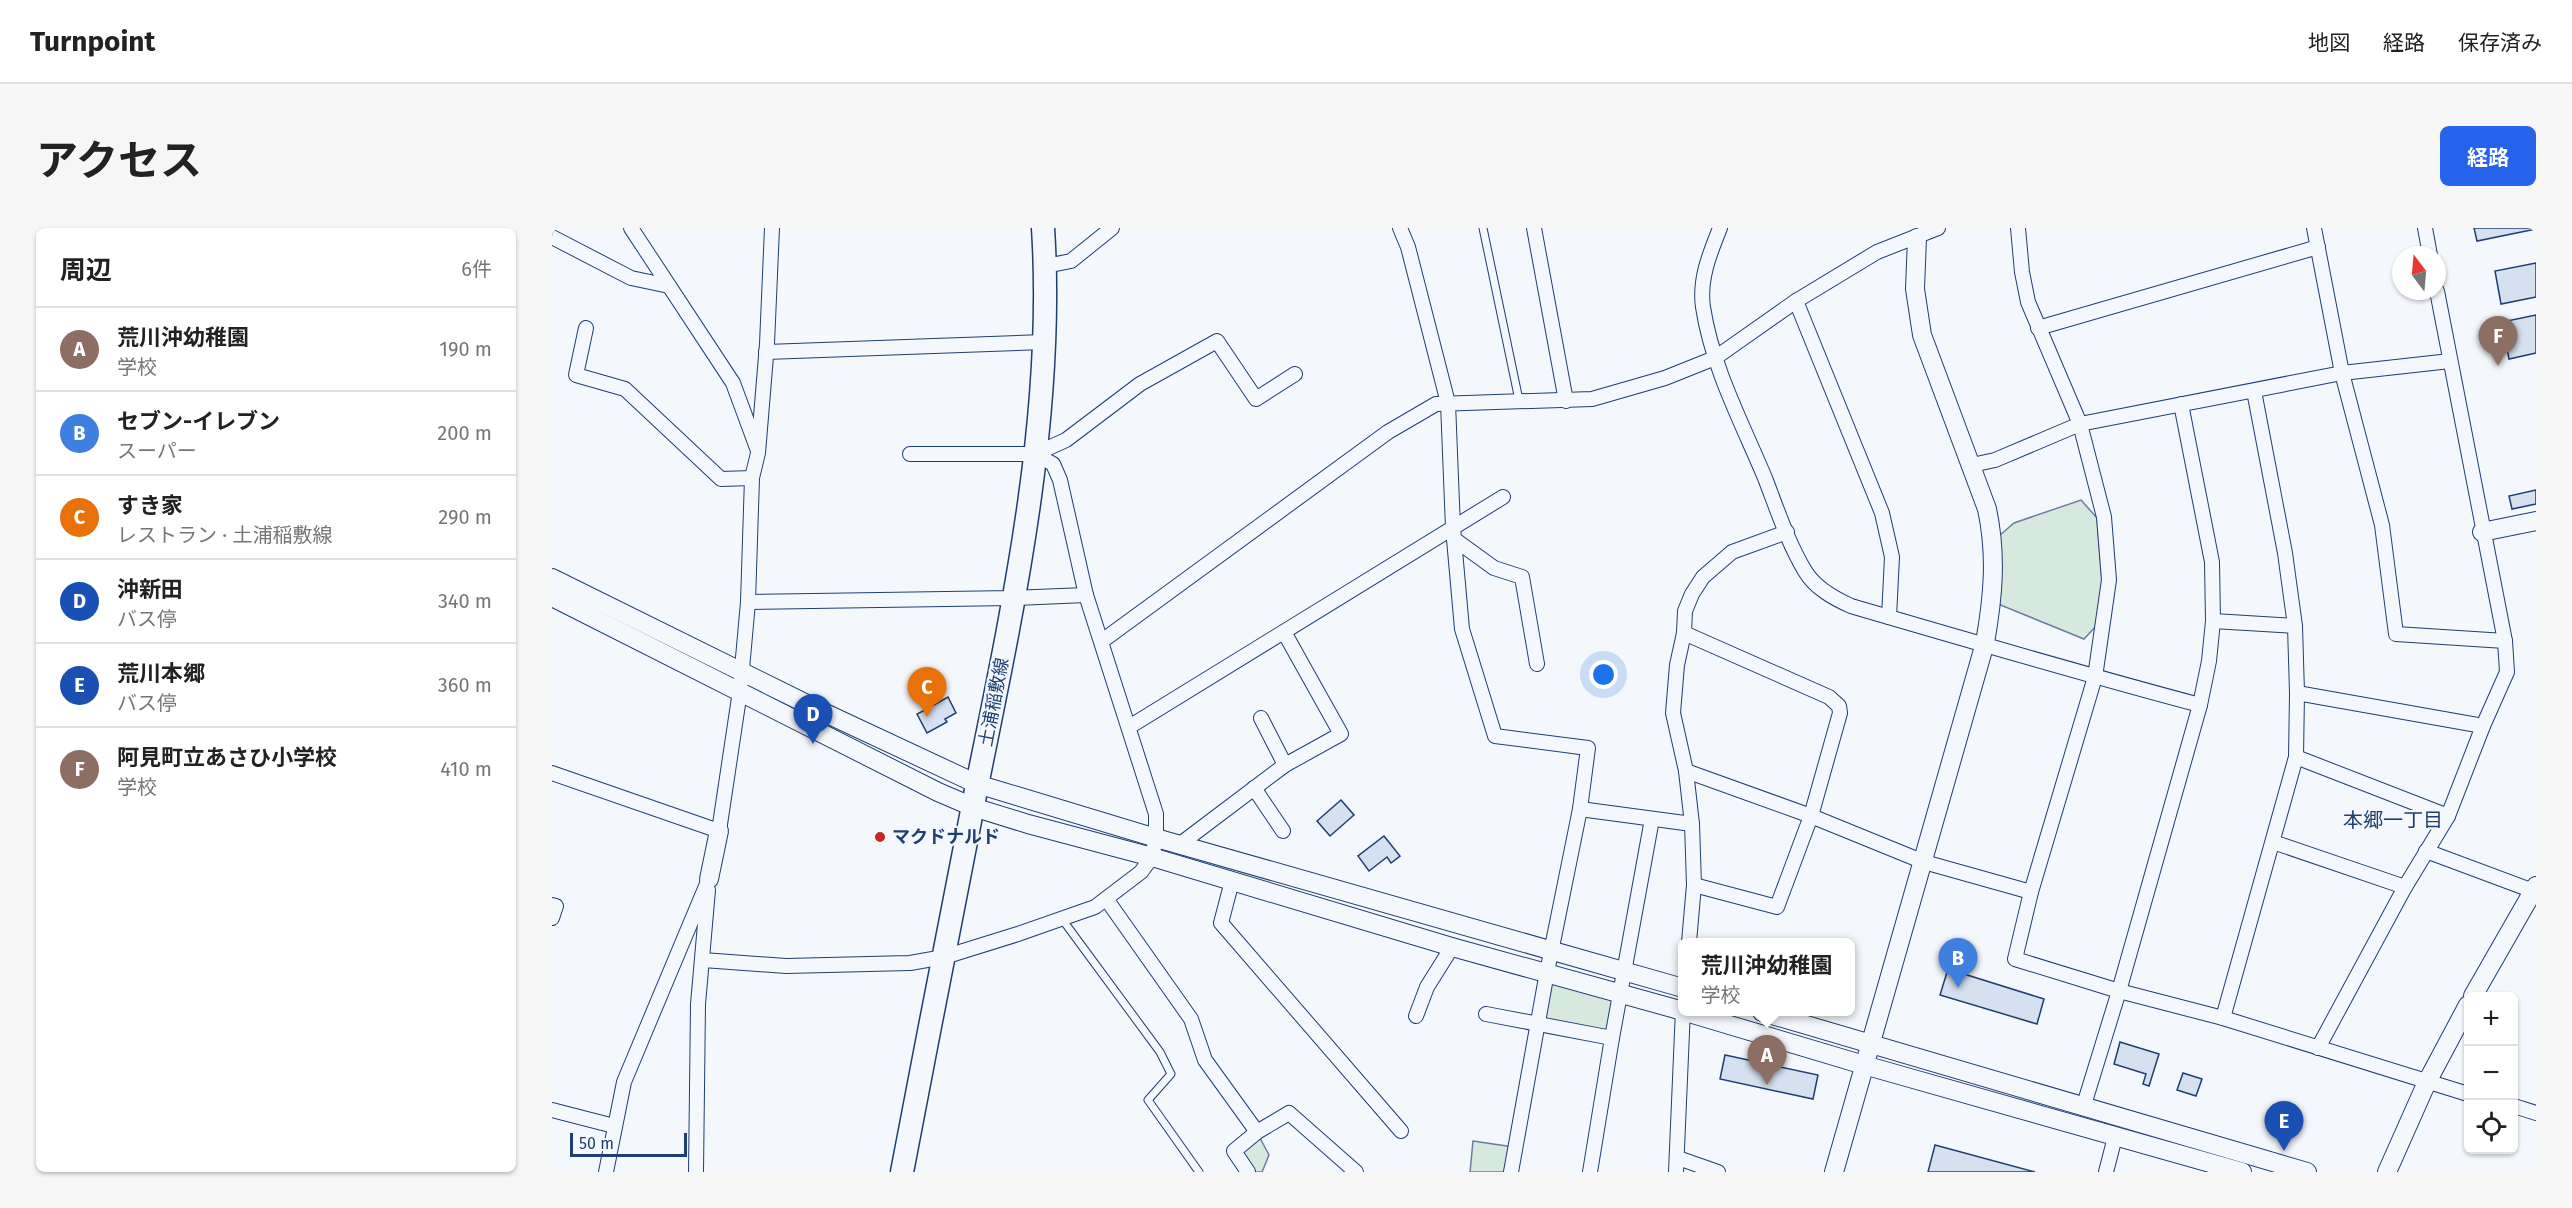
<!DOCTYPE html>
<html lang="ja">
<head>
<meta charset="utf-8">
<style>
  body { margin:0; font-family:"Fira Sans","Noto Sans JP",sans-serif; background:#f6f6f6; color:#222 }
  .controls { position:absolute; right:18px; bottom:18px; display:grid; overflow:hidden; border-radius:9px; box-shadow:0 2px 4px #0004 }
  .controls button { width:54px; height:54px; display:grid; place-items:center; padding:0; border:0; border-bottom:2px solid #e0e0e0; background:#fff; color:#222; font:30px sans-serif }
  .compass { position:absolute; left:1840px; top:18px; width:54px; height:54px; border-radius:50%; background:#fff; box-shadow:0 2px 4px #0004; rotate:344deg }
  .scale { position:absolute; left:18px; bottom:15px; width:117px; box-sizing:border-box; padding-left:6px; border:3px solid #1d3f73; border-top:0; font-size:16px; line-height:21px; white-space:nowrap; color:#1d3f73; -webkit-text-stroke:4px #f4f7fb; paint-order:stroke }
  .you { position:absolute; left:1052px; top:447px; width:21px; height:21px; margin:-15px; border:4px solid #fff; border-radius:50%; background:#1a73e8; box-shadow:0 0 0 9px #1a73e833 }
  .badge { display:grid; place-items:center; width:39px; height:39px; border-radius:50%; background:#2563eb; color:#fff; font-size:20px; font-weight:700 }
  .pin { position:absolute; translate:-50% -50px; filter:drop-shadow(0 2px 3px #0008) }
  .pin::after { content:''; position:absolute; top:32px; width:21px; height:18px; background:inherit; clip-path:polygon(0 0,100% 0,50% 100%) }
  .popup { position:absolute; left:1126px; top:710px; width:177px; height:78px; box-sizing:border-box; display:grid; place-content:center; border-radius:9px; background:#fff; filter:drop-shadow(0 2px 4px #0005); font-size:20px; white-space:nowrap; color:#767676 }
  .popup b { font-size:22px; color:#222 }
  .popup::after { content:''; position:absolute; left:50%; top:100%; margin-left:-12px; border:12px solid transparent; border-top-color:#fff }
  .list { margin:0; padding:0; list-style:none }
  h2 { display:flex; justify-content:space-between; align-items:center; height:78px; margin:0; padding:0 24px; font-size:26px }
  h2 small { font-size:20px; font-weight:400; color:#767676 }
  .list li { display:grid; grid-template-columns:39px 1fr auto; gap:18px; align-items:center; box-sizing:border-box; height:84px; padding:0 24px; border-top:2px solid #e0e0e0 }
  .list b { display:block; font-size:22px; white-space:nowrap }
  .list p { margin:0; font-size:20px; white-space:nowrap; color:#767676 }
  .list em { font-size:20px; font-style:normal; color:#767676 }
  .icon { flex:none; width:33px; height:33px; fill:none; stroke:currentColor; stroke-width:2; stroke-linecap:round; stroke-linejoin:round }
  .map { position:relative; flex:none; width:1984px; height:944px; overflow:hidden; border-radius:9px }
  header { display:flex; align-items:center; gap:36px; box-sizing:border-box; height:84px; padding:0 30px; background:#fff; border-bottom:2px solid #e0e0e0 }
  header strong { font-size:28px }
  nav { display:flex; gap:33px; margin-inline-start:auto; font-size:21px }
  .intro { display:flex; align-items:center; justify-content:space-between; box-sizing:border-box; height:144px; padding:0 36px }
  h1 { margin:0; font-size:42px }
  .button { padding:15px 27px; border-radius:9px; background:#2563eb; color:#fff; font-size:21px; font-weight:700 }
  main { display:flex; gap:36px; padding:0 36px }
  aside { flex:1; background:#fff; border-radius:9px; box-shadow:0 2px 4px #0004 }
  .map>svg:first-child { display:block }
  .green { fill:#d7e8df; stroke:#687fa3; stroke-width:1.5 }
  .building { fill:#d5e0f0; stroke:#1d3f73; stroke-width:1.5 }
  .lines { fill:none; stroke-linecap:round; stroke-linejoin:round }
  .service-casing { stroke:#1d3f73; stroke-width:9 }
  .minor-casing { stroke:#1d3f73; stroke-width:16 }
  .tertiary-casing { stroke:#1d3f73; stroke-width:20 }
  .primary-casing { stroke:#1d3f73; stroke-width:25 }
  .service { stroke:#f4f7fb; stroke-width:7 }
  .minor { stroke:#f4f7fb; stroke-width:14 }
  .tertiary { stroke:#f4f7fb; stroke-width:18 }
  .primary { stroke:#f4f7fb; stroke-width:22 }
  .poi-dot { fill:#c62828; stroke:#f4f7fb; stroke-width:2 }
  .labels { text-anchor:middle; stroke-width:4.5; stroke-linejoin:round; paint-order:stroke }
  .street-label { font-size:18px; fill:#1d3f73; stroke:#f4f7fb }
  .poi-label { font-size:18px; font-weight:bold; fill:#1d3f73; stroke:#f4f7fb; text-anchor:start }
  .neighbourhood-label { font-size:20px; fill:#1d3f73; stroke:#f4f7fb }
</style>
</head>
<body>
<header>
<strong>Turnpoint</strong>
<nav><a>地図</a><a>経路</a><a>保存済み</a></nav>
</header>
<div class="intro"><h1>アクセス</h1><a class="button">経路</a></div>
<main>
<aside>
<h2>周辺<small>6件</small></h2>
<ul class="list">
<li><span class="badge" style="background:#8d6e63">A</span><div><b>荒川沖幼稚園</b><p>学校</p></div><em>190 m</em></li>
<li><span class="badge" style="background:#3f7fe0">B</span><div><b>セブン-イレブン</b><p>スーパー</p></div><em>200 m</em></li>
<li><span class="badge" style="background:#e8710a">C</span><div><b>すき家</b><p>レストラン · 土浦稲敷線</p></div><em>290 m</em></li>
<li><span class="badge" style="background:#1a4fb4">D</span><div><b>沖新田</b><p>バス停</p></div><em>340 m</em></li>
<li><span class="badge" style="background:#1a4fb4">E</span><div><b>荒川本郷</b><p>バス停</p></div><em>360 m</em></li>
<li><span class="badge" style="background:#8d6e63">F</span><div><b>阿見町立あさひ小学校</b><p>学校</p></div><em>410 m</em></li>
</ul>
</aside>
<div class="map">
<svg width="1984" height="944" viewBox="0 0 1984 944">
  <rect width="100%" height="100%" fill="#f4f7fb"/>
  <g class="green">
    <path d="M1529 272 1545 290 1550 353 1546 396 1532 411 1446 376 1447 308 1462 295Z"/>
    <path d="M997 749 1065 766 1058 806 990 793Z"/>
    <path d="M707 908 717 927 710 944H700L688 925Z"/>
    <path d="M921 913 961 919 957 944H918Z"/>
  </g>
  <g class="building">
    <path d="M1922 0H1984V1L1925 13Z"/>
    <path d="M1984 35V69L1949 76 1943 43Z"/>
    <path d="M1984 87V125L1957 131 1950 94Z"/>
    <path d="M1984 262V276L1960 281 1957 268Z"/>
    <path d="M396 469 404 485 393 491 395 494 375 505 365 486 377 480 375 476 380 473 382 477Z"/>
    <path d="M789 572 802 587 778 608 765 593Z"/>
    <path d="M832 608 848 628 839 635 835 629 817 643 806 628Z"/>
    <path d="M1396 741 1492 771 1485 796 1388 767Z"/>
    <path d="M1568 814 1607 826 1597 858 1591 856 1594 846 1562 836Z"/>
    <path d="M1173 827 1266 847 1261 871 1168 851Z"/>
    <path d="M1631 845 1650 851 1644 868 1625 862Z"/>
    <path d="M1383 917 1483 944H1376Z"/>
  </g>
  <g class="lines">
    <defs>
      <g id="service">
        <path d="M931 0 967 172"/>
        <path d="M510 691 608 824 619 846 596 872 647 944"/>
      </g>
      <g id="minor">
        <path d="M79 0 181 155 205 220"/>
        <path d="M848 0 856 19 896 175 901 300 910 401 943 508 1036 520 1028 581"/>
        <path d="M982 0 1014 173"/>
        <path d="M1168 0C1158 25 1147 51 1151 79 1160 139 1190 195 1213 250 1225 281 1236 315 1253 343 1263 360 1281 370 1299 378 1415 412 1531 446 1648 477"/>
        <path d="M1466 0 1470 44 1476 74 1528 196 1552 289 1557 352 1543 449 1479 664 1463 731 1567 763 1671 790 1916 866"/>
        <path d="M1762 0 1790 145 1830 297 1844 406 1953 413"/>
        <path d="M1873 0 1878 27"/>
        <path d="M0 9 79 50 117 58"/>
        <path d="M494 38 519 33 560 0"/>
        <path d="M1244 73 1330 285 1340 329 1337 389"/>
        <path d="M34 100 24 147 73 161 169 251 200 250"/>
        <path d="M1486 100 1766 19"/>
        <path d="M214 124 491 114"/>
        <path d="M358 226H483L514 212 588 156 665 113 704 171 743 146"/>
        <path d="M1420 237 1443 232 1528 196 1790 145 1898 133"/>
        <path d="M902 311 942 340 970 349 985 436"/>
        <path d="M196 374 461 370 534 367"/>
        <path d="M1661 393 1743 398"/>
        <path d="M1132 405 1277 469 1287 478 1288 485 1259 588 1225 679 1142 657"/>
        <path d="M550 413 836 204 884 176 1040 171 1113 150 1163 130 1244 73 1325 24 1386 0"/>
        <path d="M1745 465 1931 498"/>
        <path d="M709 490 733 537"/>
        <path d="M577 499 951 269"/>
        <path d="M1744 529 1896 588"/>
        <path d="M1134 543 1259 588 1372 634 1479 664"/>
        <path d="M0 545 167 603 188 463 196 374 200 250 206 225 215 116 220 0"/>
        <path d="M702 560 731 603"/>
        <path d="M1721 614 1853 659"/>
        <path d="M627 617 733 537 789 506 732 404"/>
        <path d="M1874 623 1984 664"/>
        <path d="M680 653 669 695 849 903"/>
        <path d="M555 672 639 791 653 832 705 904"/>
        <path d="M0 677 4 678 0 690"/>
        <path d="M1137 714 1142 657 1140 596 1134 543 1121 485 1125 437 1132 405 1133 383 1140 366 1151 349 1180 324 1235 304"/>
        <path d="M151 732 234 738 358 735 392 729 466 706 543 679 589 644 600 629 604 610V586L534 367 508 252 501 236 483 226"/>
        <path d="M934 786 1060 810 1100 591"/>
        <path d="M864 788 875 759 900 719"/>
        <path d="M1671 790 1744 529 1745 465 1743 398 1733 325 1702 163"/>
        <path d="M1766 820 1853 659 1896 588 1931 498 1955 444 1953 413 1885 63"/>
        <path d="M1962 878 1984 885"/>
        <path d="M1531 880 1567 763 1648 477 1657 433 1661 393 1660 334 1629 176"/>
        <path d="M0 882 62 898"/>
        <path d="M1126 930 1166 944"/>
        <path d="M54 944 72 854 157 651"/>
        <path d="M144 944 146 776 156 662"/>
        <path d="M696 944 682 923 705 904 737 885 804 944"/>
        <path d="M959 944 995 744 1028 581 1140 596"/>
        <path d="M1038 944 1060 810"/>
        <path d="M1124 944 1131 781"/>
        <path d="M1554 944 1563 909"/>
      </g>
      <g id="tertiary">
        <path d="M1930 304 1984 293"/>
        <path d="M0 350 271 484 425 556 604 610 1131 760"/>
        <path d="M0 369 386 564 421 579 476 596 600 629 900 719 1131 783"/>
        <path d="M157 651 167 603"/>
        <path d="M1921 768 1984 658"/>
        <path d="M1134 784 1312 837 1690 944"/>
        <path d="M1210 784 1755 944"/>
        <path d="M1282 944 1433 415C1441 369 1445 328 1435 281L1370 107 1363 61 1365 10"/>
        <path d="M1835 944 1875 854 1916 777"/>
      </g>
      <path id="primary" d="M350 944C375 815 399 686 425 557 462 376 503 185 491 0"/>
    </defs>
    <use href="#service" class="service-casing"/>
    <use href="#minor" class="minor-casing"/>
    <use href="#tertiary" class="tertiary-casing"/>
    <use href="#primary" class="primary-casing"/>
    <use href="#service" class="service"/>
    <use href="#minor" class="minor"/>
    <use href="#tertiary" class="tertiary"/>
    <use href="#primary" class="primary"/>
  </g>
  <circle class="poi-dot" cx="328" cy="609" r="6"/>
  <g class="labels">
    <g class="street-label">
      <text transform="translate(442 474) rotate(-79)" y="6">土浦稲敷線</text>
    </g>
    <g class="poi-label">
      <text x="340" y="615">マクドナルド</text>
    </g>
    <g class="neighbourhood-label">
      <text x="1841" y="599">本郷一丁目</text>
    </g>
  </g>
</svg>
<div class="controls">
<button>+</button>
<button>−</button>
<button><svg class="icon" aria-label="locate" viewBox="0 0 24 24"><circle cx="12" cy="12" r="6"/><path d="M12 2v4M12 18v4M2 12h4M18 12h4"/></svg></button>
</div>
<svg class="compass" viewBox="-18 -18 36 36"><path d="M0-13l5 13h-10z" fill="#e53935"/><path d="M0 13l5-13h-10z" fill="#767676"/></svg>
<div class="scale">50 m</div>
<div class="you"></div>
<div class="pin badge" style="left:1215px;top:857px;background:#8d6e63">A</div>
<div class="popup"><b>荒川沖幼稚園</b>学校</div>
<div class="pin badge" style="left:1406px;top:760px;background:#3f7fe0">B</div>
<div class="pin badge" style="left:375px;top:489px;background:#e8710a">C</div>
<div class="pin badge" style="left:261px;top:516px;background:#1a4fb4">D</div>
<div class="pin badge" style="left:1732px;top:923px;background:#1a4fb4">E</div>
<div class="pin badge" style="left:1946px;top:138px;background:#8d6e63">F</div>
</div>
</main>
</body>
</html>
